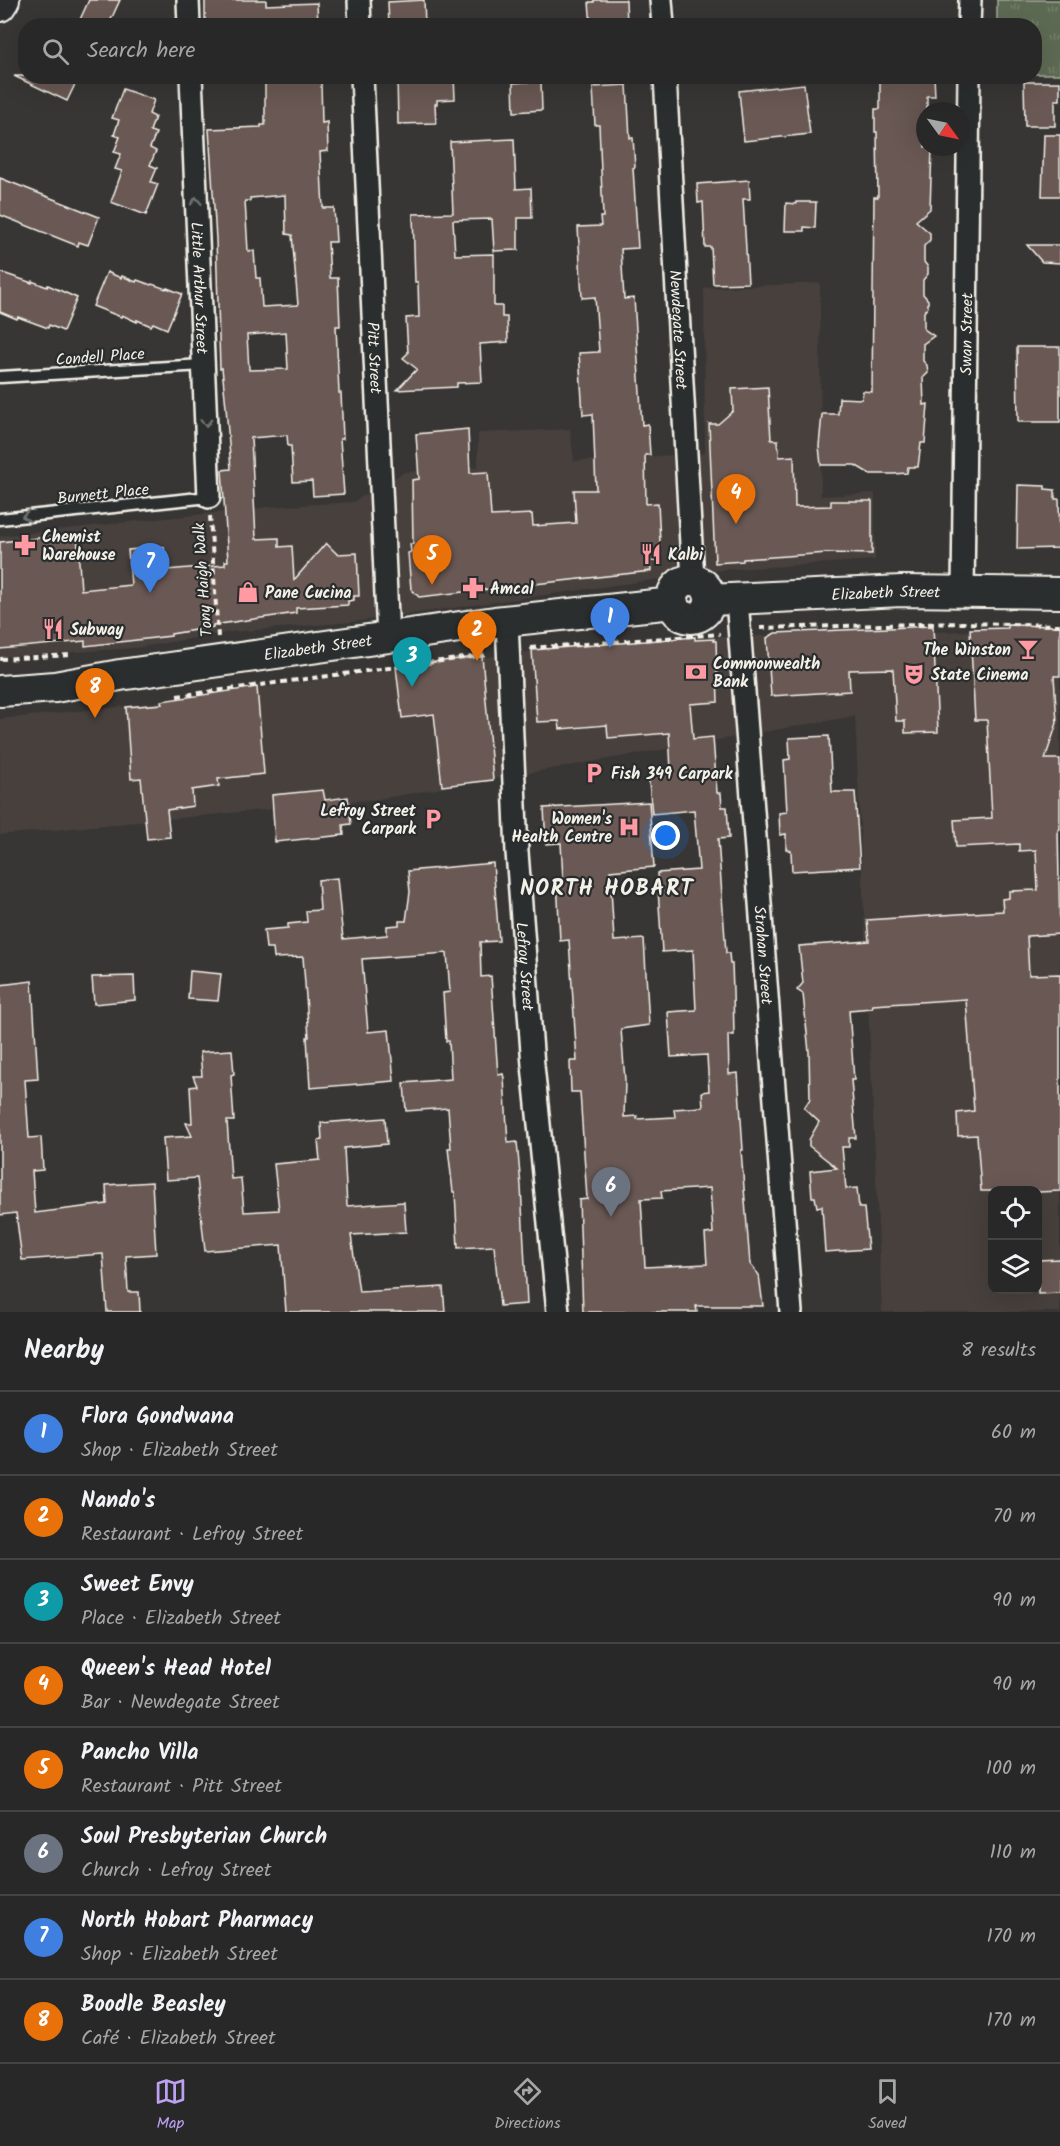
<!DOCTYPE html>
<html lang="en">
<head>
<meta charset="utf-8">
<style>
  body { margin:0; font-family:Kalam,sans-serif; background:#353434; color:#f1f3f6 }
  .controls { position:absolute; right:18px; bottom:18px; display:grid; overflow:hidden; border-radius:12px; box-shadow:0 6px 24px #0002 }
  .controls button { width:54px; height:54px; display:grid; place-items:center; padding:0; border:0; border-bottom:2px solid #454445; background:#292828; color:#f1f3f6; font:30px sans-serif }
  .compass { position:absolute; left:916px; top:102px; width:54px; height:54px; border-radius:50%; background:#292828; box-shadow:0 6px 24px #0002; rotate:123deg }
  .you { position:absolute; left:666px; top:836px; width:21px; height:21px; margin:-15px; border:4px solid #fff; border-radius:50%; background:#1a73e8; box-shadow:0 0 0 9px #1a73e833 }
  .badge { display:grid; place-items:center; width:39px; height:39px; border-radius:50%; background:#bca0f2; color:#fff; font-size:20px; font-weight:700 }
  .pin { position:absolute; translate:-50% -50px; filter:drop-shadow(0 2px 3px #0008) }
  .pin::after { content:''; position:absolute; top:32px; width:21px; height:18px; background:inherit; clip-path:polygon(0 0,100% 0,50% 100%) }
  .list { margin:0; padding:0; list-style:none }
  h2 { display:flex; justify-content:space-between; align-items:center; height:78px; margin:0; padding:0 24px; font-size:26px }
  h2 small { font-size:20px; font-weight:400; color:#a5a6a8 }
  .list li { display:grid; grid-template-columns:39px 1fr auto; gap:18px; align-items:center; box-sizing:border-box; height:84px; padding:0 24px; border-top:2px solid #454445 }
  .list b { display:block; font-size:22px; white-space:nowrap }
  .list p { margin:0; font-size:20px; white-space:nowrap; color:#a5a6a8 }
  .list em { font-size:20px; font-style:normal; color:#a5a6a8 }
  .icon { flex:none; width:33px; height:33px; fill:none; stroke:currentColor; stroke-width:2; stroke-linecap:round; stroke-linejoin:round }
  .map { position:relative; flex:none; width:1060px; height:1312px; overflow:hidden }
  .search { position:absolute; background:#292828; box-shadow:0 6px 24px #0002; left:18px; right:18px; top:18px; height:66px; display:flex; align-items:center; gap:15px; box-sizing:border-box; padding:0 21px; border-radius:24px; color:#a5a6a8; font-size:22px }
  .sheet { height:750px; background:#292828 }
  nav { display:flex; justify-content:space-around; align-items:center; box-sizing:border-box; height:84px; border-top:2px solid #454445; background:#292828; font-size:16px; color:#a5a6a8 }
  nav a { display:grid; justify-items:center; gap:3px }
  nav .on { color:#bca0f2 }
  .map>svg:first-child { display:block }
  .built { fill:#46403e; fill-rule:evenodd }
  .grass { fill:url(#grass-tufts); stroke:#a8ae9d; stroke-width:1.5 }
  .building { fill:#695853; stroke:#f4f1e8; stroke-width:1.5; fill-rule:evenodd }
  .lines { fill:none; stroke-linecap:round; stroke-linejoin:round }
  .lane-casing { stroke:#f4f1e8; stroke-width:15 }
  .street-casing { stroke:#f4f1e8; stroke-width:26 }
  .secondary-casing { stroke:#f4f1e8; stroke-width:34 }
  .path { stroke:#f4f1e8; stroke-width:4; stroke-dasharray:6 4.5; stroke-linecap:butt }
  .lane { stroke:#2a2d2e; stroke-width:10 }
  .street { stroke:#2a2d2e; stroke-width:21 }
  .secondary { stroke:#2a2d2e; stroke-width:30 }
  .oneway { stroke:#71726f }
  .labels { text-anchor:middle; stroke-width:4.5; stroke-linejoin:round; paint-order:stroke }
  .street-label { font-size:16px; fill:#f4f1e8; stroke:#2a2d2e }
  .poi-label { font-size:16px; font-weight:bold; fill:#f4f1e8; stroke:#2a2d2e; text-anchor:start }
  .district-label { font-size:22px; font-weight:bold; letter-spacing:1.5px; fill:#f4f1e8; stroke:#2a2d2e }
</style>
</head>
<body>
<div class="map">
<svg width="1060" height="1312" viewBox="0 0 1060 1312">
  <defs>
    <pattern id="grass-tufts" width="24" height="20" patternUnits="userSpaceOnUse" patternTransform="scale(1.5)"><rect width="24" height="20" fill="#5d6a52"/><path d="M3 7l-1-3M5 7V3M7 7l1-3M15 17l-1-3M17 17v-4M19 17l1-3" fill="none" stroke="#75806b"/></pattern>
  </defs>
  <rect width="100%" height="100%" fill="#373635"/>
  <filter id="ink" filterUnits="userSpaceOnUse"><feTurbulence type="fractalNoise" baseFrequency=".0167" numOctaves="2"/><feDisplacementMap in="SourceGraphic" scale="12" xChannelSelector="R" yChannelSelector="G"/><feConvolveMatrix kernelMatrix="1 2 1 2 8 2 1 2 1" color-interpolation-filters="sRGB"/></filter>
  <g filter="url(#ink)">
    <g class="built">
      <path d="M820 283 821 496 875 493V560L723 570 353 622 231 632 135 648 0 657V536L268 507 353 502 405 472 478 467V433L570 429 574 461 705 453 704 288Z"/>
      <path d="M1060 629V1312H882L855 716 379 799 0 835V719L126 706 533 651 715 637ZM992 1190H1038V1290H992Z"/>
    </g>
    <path class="grass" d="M997 0H1060V74H1035L1034 26 997 25Z"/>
    <g class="building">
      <path d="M89 0H120L108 26H77Z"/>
      <path d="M205 0H266V5L317 3 318 26H205Z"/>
      <path d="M424 0 425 26H389L388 2Z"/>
      <path d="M594 0H626L627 25 591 26 589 2H594Z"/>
      <path d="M14 76H79L67 101Z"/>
      <path d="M397 76H454L455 99 437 100V104H435L436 123 398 124Z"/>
      <path d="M880 76H934L935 96H927V111H925V147H932L930 209 916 221 930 233V240L924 246V262L928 267V274L923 280V294L928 300V307L924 312V329L934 336 923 344V361L927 365 928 373 923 378 924 405 928 404 925 443H921L918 467H908L907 473 893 474H870L855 465H821L819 446 822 414H838L839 398 862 399 863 391 872 392 874 197H878L877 132H875V109H880Z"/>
      <path d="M285 80V82H321L322 123 327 122 328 151 320 152 323 208H334L336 242H328L330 278H338L340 326H336L339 393H341L343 439H340L344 494 313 496 312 481 293 482 291 446H288L287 435 251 438 256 539 279 538V547L292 546 294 580 326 543 337 554 357 553 359 596H354V600L348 601V605L296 608V613L213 625V627L171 634V636L85 646V641L0 649V542L77 534 81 590 131 585 128 550 164 547 166 570 225 565V561H228L222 470 231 469 226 407 222 368 220 369 216 239 209 129 261 127V125H265V81ZM285 195 286 234 292 235 298 305 262 307 260 278H256L254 251H248L245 201H250V198ZM286 332 288 369 249 370 247 335Z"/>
      <path d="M541 81 542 110 514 112 513 83Z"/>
      <path d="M1024 82H1060V100H1055V126H1025Z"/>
      <path d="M804 84 810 134 744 141 739 91Z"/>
      <path d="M627 85 630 138H633L635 167 633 168 638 248 621 249 624 299 634 298 642 425 648 424 650 455H645L646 504 658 503 661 561H650L651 571 419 597 411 589 408 553 411 552 410 544H413L412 480 419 479 416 434 468 429 470 473 488 472 491 516 532 514 533 526 576 523 574 490H596L593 414 583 415 579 353 599 352 595 297 582 298 578 227 601 226 600 217H603L599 125H595L593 87Z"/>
      <path d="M123 89 154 100 149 114 155 117 150 131 156 133 150 148 156 151 150 165 157 168 151 182 158 184 146 215 111 202 122 171 115 169 121 154 114 152 120 137 114 135 119 120 112 118Z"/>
      <path d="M1044 135H1060V196H1042Z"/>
      <path d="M514 139 516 189 531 188 532 218H518V250L494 251 492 219 453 220 455 255 494 254V306H502V317H507L508 342 480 344 482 382 457 383V387L397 390 417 369 403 358 408 353 406 318 419 317 418 282H415L413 214 453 213 450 142Z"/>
      <path d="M0 178 99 217 88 245 79 242 78 246 0 215Z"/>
      <path d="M749 180 750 199H743L748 283 713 284 711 247H705L703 202 698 203 697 184Z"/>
      <path d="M796 202H816L815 228 804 227V231H785L786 203 796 204Z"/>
      <path d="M1027 245H1060V263L1042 262Z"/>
      <path d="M0 272 32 283V281L47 287 48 285 77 298 63 331 49 325 48 328 18 317 17 319 0 312Z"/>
      <path d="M107 272 121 278 122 276 136 282 137 280 151 285 152 284 166 289 167 288 182 294 167 329 153 323 151 326 137 320V322L122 315 121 317 93 306Z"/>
      <path d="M1017 347H1060V422H1018Z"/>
      <path d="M768 387 771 440H778L779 457 794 456 795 507 831 506V501H872V554L828 553 743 559V561L715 563 709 424H718L733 411 732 389Z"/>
      <path d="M1018 485 1045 486V489L1055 490V499H1059L1060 548 1017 549Z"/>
      <path d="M1008 625 1060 626V676H1054L1057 723 1045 759H1060V829L1058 830 1060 934 1027 936 1029 975 1060 974V1191L1038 1192V1191H981L977 1135 958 1136 957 1113 974 1111 966 999 873 1005 872 1008 849 1010 854 1080H851L856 1138H849V1147H842L846 1189 857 1188 859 1208H864L868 1249 825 1252 822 1206 817 1207 815 1197H812L810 1171 837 1168 809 1146V1140L819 1122 804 1108 810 1099 809 1052 803 994 797 990 803 983 799 946 869 941 867 920 1003 911 1002 899 1009 898V891L1038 890 1036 850 1019 851V844L956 847 954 820 992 818 987 720H975L970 629 1008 628Z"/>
      <path d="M933 626 938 732 905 733V721H896L893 669 849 670 850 691 771 696 767 638 775 633Z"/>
      <path d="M695 637V640L714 639 713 641H716L718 702 690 704 693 739 713 737 717 793H721L722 807H727L729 838 718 839 726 953H729L730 964H732L733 991 734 1035H728L729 1074 738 1073 743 1150H741L750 1264 759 1275 763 1306H696L697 1312H583L579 1200 587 1199 580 1092H571L570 1061H577L569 940 560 941 557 879H563L561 843 546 844 544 808 649 802 654 867 610 871 614 941 644 939 649 1025 621 1029 625 1080 624 1117 637 1116V1119L675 1117 674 1109 703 1107 702 1092 709 1091 707 1055 671 1057 668 1012 696 1010 693 950 662 952 657 873 699 870 694 810 652 814 648 772 671 770 669 733 608 738 607 725 560 729 559 721 537 722 532 650ZM710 1188 713 1233 705 1234 707 1264 645 1267 641 1199 662 1198 661 1191Z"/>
      <path d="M482 656 493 780 442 786 434 714 402 718 396 667Z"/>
      <path d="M257 687 264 774 218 779 219 786 192 790 193 806 167 810 170 837 147 839 141 778 131 779 126 707 162 704 161 701Z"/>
      <path d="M829 736 832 792H855L860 867 792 871 791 851 786 849V834L780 835 779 813 787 812 784 760 790 759 789 738Z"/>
      <path d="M323 790 325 800 348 797 351 824 343 825 344 835 275 842 272 795Z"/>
      <path d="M493 863 499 941 480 942 481 977 491 976 498 1075 503 1074 504 1078 508 1143 517 1142 521 1186 527 1304 500 1306 494 1246 458 1248 455 1192H453L448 1148H451L448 1108 406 1111 404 1083 451 1079 449 1041H446L443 993 450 992 447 953 362 959 368 1032 389 1030 394 1081 310 1088 307 1037H309L303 957 274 958 273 948H266L264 930 288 928V924L307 922 306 911 320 910 318 880 337 878 343 939 387 935V926L399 925V921H406L410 892 408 871Z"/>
      <path d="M190 971 221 974 218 1001 188 999Z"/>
      <path d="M134 976 135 1000 94 1004 92 977Z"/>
      <path d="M32 981 38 1079 25 1080 29 1138 41 1137 43 1170 32 1171 35 1213 107 1204 106 1185 152 1182 156 1254 126 1256 128 1292H139L140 1312H107L103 1254 22 1260 16 1213 0 1215V985Z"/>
      <path d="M232 1050 234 1074 231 1075 234 1121H227L231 1179 241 1178 244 1212 279 1210 274 1164 320 1160 318 1141 322 1140 321 1123 385 1118 387 1144 344 1148 347 1206 404 1202 406 1232 351 1235 359 1292 443 1287 445 1312H286L281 1245 205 1251 197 1178 166 1180 163 1138 192 1136 186 1123H192L190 1087 197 1086 193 1076H202L200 1052Z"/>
      <path d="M1060 1259V1293L1038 1294V1260Z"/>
    </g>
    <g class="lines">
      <defs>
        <g id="lane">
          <path d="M0 377 203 365"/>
          <path d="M0 519 209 497"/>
        </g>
        <g id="street">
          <path d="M188 0 189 26"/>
          <path d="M359 0 360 26"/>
          <path d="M661 0 663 26"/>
          <path d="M969 26 970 0"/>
          <path id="s1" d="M191 76 209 497"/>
          <path id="s2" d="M362 76 388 638"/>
          <path id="s3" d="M665 76 693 580"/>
          <path id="s4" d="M963 592 969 76"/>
          <path id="s5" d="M737 599 791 1312"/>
          <path id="s6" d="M507 621 517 852 533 1065 558 1312"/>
        </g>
        <g id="secondary">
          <path d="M0 6 4 0"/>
          <circle cx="691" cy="599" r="19"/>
          <path id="s7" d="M710 600 902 591 1060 593"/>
          <path id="s8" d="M0 691 55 687 120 675 495 622 673 603"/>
        </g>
      </defs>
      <use href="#lane" class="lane-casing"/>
      <use href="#street" class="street-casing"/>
      <use href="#secondary" class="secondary-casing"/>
      <g class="path">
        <path d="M210 516 218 637"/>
        <path d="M760 628 962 623 1060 625"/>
        <path d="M530 648 720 634"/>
        <path d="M0 659 71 655"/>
        <path d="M177 696 487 655"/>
      </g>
      <use href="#lane" class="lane"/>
      <use href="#street" class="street"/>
      <use href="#secondary" class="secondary"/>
    </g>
    <defs><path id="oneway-chevron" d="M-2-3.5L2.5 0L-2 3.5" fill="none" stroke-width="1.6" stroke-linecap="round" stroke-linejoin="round" transform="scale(1.5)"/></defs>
    <g class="oneway">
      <use href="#oneway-chevron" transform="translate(196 201) rotate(-92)"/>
      <use href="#oneway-chevron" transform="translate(206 423) rotate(87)"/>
      <use href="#oneway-chevron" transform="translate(26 516) rotate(174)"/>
    </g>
  </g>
  <defs>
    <symbol id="pharmacy-bare" viewBox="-9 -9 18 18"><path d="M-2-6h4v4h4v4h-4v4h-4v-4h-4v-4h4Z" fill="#ff9aa2" stroke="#2a2d2e" stroke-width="2.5" paint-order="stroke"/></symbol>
    <symbol id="restaurant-bare" viewBox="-9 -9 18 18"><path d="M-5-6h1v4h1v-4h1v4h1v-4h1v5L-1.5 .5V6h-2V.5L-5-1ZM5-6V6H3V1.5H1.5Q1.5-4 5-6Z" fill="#ff9aa2" stroke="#2a2d2e" stroke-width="2.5" paint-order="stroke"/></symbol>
    <symbol id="shop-bare" viewBox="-9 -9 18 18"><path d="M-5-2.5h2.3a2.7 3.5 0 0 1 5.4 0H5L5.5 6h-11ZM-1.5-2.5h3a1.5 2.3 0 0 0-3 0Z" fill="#ff9aa2" stroke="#2a2d2e" stroke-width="2.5" paint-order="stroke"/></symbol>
    <symbol id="bar-bare" viewBox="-9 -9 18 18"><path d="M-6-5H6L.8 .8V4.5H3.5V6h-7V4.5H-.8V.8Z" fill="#ff9aa2" stroke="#2a2d2e" stroke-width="2.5" paint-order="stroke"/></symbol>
    <symbol id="bank-bare" viewBox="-9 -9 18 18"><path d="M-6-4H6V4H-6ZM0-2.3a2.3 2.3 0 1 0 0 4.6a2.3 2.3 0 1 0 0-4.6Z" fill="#ff9aa2" stroke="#2a2d2e" stroke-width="2.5" paint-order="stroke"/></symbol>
    <symbol id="theatre-bare" viewBox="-9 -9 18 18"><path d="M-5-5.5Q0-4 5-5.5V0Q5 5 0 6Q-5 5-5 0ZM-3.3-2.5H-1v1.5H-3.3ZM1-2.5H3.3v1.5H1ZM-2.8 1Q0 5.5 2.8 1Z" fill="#ff9aa2" stroke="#2a2d2e" stroke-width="2.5" paint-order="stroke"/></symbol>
    <symbol id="parking-bare" viewBox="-9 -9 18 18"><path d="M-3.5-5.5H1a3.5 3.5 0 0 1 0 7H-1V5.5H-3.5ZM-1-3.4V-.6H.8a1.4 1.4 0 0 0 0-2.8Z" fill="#ff9aa2" stroke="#2a2d2e" stroke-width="2.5" paint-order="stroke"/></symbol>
    <symbol id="hospital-bare" viewBox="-9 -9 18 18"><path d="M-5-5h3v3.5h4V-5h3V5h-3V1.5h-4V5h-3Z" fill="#ff9aa2" stroke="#2a2d2e" stroke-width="2.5" paint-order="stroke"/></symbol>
  </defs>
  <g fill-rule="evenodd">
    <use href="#pharmacy-bare" x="10" y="530" width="30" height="30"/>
    <use href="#restaurant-bare" x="636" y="539" width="30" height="30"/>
    <use href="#pharmacy-bare" x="458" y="573" width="30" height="30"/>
    <use href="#shop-bare" x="233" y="577" width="30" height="30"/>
    <use href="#restaurant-bare" x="38" y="614" width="30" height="30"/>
    <use href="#bar-bare" x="1013" y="634" width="30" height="30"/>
    <use href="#bank-bare" x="681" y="657" width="30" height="30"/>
    <use href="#theatre-bare" x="899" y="659" width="30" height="30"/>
    <use href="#parking-bare" x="579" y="758" width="30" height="30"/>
    <use href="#parking-bare" x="418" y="804" width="30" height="30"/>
    <use href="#hospital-bare" x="614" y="812" width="30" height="30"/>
  </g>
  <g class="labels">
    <g class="street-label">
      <text dy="6" stroke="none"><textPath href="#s1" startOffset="212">Little Arthur Street</textPath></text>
      <text dy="6" stroke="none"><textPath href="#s3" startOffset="254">Newdegate Street</textPath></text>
      <text dy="6" stroke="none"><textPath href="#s4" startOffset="258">Swan Street</textPath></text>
      <text transform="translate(100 356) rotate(-4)" y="6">Condell Place</text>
      <text dy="6" stroke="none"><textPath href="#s2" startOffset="282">Pitt Street</textPath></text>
      <text transform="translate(103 493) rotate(-6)" y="6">Burnett Place</text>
      <text transform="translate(202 580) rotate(-94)" y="6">Tony Haigh Walk</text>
      <text dy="6" stroke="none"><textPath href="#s7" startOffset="176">Elizabeth Street</textPath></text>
      <text dy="6" stroke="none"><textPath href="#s8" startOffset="321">Elizabeth Street</textPath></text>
      <text dy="6" stroke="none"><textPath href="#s5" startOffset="357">Strahan Street</textPath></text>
      <text dy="6" stroke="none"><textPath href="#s6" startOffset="346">Lefroy Street</textPath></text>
    </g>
    <g class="poi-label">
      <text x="42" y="542">Chemist<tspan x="42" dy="18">Warehouse</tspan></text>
      <text x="668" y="560">Kalbi</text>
      <text x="490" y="594">Amcal</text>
      <text x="265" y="598">Pane Cucina</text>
      <text x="70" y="635">Subway</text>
      <text x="1011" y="655" text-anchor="end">The Winston</text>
      <text x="713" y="669">Commonwealth<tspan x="713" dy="18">Bank</tspan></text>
      <text x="931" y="680">State Cinema</text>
      <text x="611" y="779">Fish 349 Carpark</text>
      <text x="416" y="816" text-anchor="end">Lefroy Street<tspan x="416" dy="18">Carpark</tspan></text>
      <text x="612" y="824" text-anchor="end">Women's<tspan x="612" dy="18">Health Centre</tspan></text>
    </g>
    <g class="district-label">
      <text x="607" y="895">NORTH HOBART</text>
    </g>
  </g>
</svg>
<div class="controls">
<button><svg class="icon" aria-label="locate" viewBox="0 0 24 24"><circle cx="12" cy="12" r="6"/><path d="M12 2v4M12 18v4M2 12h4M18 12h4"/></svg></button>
<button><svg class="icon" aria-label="layers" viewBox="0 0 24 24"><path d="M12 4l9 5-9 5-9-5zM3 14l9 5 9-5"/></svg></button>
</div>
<svg class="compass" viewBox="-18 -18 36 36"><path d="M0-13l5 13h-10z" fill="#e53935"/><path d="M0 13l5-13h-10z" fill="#a5a6a8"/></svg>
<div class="you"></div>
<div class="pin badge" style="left:610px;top:648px;background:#3f7fe0">1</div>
<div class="pin badge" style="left:477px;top:661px;background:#e8710a">2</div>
<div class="pin badge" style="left:412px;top:687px;background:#0f9aa8">3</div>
<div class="pin badge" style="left:736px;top:524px;background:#e8710a">4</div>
<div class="pin badge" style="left:432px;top:585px;background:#e8710a">5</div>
<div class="pin badge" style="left:611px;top:1217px;background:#6b7280">6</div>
<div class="pin badge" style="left:150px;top:593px;background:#3f7fe0">7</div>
<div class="pin badge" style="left:95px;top:718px;background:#e8710a">8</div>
<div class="search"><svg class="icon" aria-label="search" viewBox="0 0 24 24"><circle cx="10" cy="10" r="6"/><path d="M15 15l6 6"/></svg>Search here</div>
</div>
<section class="sheet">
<h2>Nearby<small>8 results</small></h2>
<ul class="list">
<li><span class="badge" style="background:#3f7fe0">1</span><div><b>Flora Gondwana</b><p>Shop · Elizabeth Street</p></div><em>60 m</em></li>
<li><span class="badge" style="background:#e8710a">2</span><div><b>Nando's</b><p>Restaurant · Lefroy Street</p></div><em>70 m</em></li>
<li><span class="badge" style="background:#0f9aa8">3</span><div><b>Sweet Envy</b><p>Place · Elizabeth Street</p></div><em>90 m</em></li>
<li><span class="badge" style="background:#e8710a">4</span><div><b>Queen's Head Hotel</b><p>Bar · Newdegate Street</p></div><em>90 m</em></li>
<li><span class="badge" style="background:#e8710a">5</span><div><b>Pancho Villa</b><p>Restaurant · Pitt Street</p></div><em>100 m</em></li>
<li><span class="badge" style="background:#6b7280">6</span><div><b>Soul Presbyterian Church</b><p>Church · Lefroy Street</p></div><em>110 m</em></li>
<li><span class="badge" style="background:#3f7fe0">7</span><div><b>North Hobart Pharmacy</b><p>Shop · Elizabeth Street</p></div><em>170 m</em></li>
<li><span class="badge" style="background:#e8710a">8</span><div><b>Boodle Beasley</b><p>Café · Elizabeth Street</p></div><em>170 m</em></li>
</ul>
</section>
<nav>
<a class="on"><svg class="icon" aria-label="map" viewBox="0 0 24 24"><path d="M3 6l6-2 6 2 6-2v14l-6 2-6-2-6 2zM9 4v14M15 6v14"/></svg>Map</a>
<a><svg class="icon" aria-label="directions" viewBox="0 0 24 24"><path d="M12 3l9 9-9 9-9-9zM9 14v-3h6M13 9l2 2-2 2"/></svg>Directions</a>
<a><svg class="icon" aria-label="saved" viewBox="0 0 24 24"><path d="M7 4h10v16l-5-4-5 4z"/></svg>Saved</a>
</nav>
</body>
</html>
